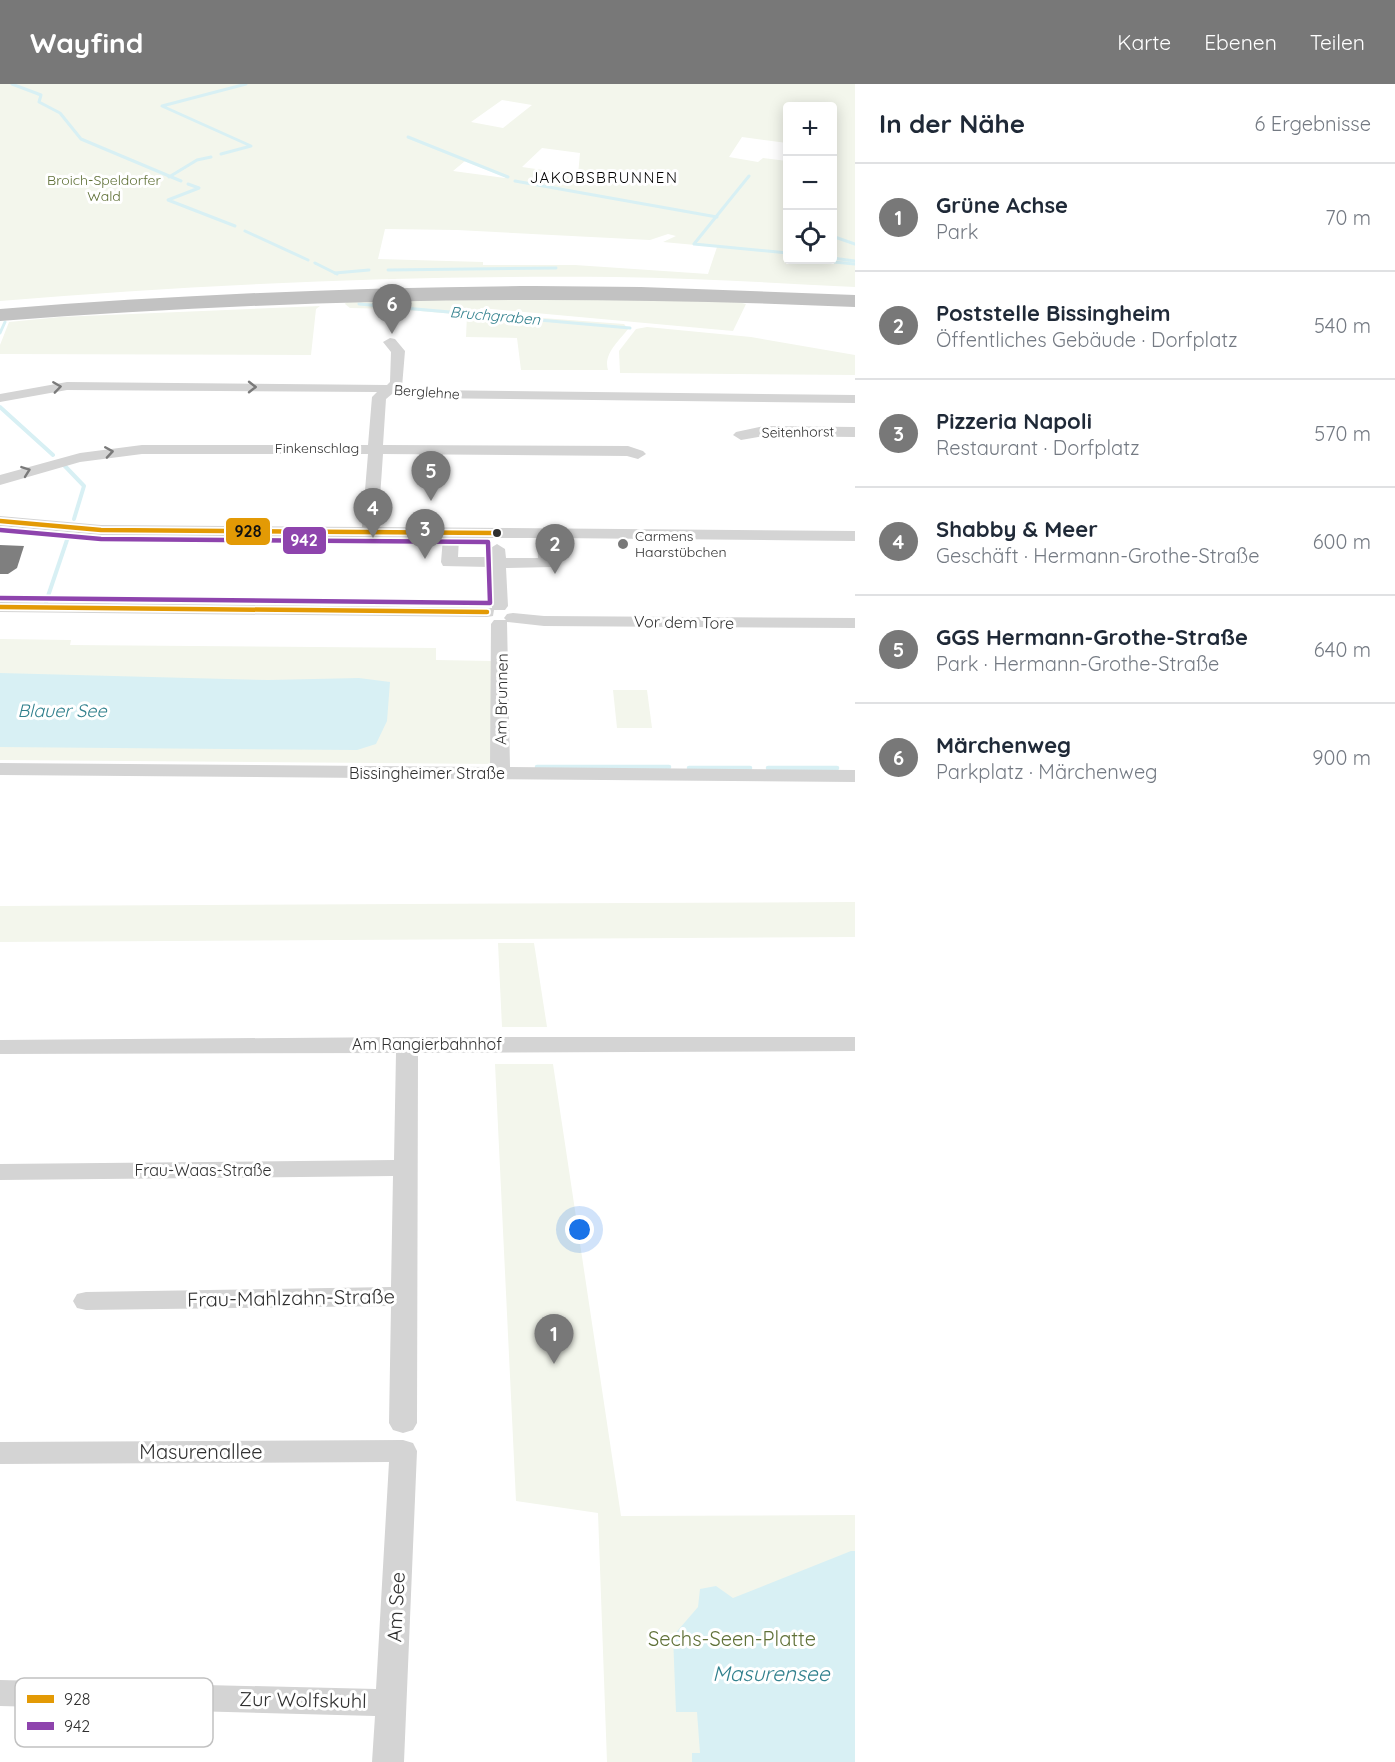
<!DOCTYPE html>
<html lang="de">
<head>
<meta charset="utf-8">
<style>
  body { margin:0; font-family:Quicksand,sans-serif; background:#f2f2f3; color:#1f2937 }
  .controls { position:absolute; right:18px; top:18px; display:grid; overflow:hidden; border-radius:6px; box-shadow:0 3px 15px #0003 }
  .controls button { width:54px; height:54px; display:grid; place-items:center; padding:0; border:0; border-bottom:2px solid #e0e1e3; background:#fff; color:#1f2937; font:30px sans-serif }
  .you { position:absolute; left:580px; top:1146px; width:21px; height:21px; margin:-15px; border:4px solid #fff; border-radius:50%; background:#1a73e8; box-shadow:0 0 0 9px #1a73e833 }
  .badge { display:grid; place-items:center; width:39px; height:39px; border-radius:50%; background:#787878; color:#fff; font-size:20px; font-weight:700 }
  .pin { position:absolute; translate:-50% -50px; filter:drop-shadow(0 2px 3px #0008) }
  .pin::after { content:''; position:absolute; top:32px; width:21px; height:18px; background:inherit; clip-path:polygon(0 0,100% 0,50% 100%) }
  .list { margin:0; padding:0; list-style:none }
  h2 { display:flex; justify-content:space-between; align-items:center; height:78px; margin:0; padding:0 24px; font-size:26px }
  h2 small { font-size:20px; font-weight:400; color:#747a83 }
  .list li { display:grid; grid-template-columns:39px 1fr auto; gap:18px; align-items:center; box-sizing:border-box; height:108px; padding:0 24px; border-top:2px solid #e0e1e3 }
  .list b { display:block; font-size:22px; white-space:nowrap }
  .list p { margin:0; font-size:20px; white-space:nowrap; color:#747a83 }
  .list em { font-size:20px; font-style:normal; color:#747a83 }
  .icon { flex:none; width:33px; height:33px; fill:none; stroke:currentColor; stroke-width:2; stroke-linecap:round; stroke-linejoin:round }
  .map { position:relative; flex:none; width:855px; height:1678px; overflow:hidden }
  header { display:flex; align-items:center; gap:36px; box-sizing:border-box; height:84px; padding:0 30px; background:#787878; color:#fff }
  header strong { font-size:28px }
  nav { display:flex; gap:33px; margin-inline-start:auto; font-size:21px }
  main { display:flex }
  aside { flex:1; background:#fff }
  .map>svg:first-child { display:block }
  .green { fill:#f3f6ec; fill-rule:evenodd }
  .water { fill:#d8f0f4 }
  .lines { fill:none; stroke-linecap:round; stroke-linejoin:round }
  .stream-far2 { stroke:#d8f0f4; stroke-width:3 }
  .stream-far1 { stroke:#d8f0f4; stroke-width:4 }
  .stream { stroke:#d8f0f4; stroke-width:4.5 }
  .building { fill:#7f7f7f }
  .minor { fill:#d4d4d4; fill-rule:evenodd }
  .highway { fill:#c2c2c2; fill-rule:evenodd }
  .bus-1-casing { stroke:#fff; stroke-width:8 }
  .bus-2-casing { stroke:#fff; stroke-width:8 }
  .bus-1 { stroke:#e39a05; stroke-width:4.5 }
  .bus-2 { stroke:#8e44ad; stroke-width:4.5 }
  .oneway { stroke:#7a7a7a }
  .bus-dot { fill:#303030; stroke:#fff; stroke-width:2 }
  .poi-dot { fill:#787878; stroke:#fff; stroke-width:2 }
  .labels { text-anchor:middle; stroke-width:6; stroke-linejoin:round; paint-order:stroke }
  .far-park-label { font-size:14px; fill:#607138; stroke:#fff }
  .far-street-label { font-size:14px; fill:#303030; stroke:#fff }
  .far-poi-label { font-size:14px; fill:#303030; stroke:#fff; text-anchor:start }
  .far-neighbourhood-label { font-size:15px; letter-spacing:1.5px; fill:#000; stroke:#fff }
  .far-water-label { font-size:15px; font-style:italic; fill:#31808d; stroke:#fff }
  .street-label { font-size:16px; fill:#303030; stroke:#fff }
  .water-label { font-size:18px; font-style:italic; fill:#31808d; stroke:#fff }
  .near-street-label { font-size:20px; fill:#303030; stroke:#fff }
  .near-park-label { font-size:20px; fill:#607138; stroke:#fff }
  .near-water-label { font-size:21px; font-style:italic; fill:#31808d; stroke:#fff }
  .key { fill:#fff; stroke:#c1c1c1; stroke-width:1.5 }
  .key-label { font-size:16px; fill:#303030 }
  .line-badge { stroke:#fff; stroke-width:2 }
  .badge-label { font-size:16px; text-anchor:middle; font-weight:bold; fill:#fff }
  .pale-badge-label { font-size:16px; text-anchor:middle; font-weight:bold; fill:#111 }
</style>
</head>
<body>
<header>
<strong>Wayfind</strong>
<nav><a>Karte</a><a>Ebenen</a><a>Teilen</a></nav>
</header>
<main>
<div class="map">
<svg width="855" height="1678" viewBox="0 0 855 1678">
  <rect width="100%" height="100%" fill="#fff"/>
  <g class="green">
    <path d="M0 0H855V203C775 199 695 194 615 193 410 191 204 200 0 217ZM502 16 532 21 503 44 471 38ZM788 22H832V176H788L787 77 763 74 758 78 729 73 742 53 787 59ZM542 64 580 69 578 91 522 83ZM465 77 505 93V94L453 87ZM385 145 457 146 650 156 668 150 676 152 663 158 717 163 708 190 575 181H483V178L378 175Z"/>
    <path d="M481 214 734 217 746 220 733 247 481 224 474 229 624 240 628 245C619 257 603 270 608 286H521L517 254 466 253 467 231 396 225 350 224 345 220 348 215Z"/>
    <path d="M320 222 316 225 311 271 0 270V261L9 238 60 233Z"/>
    <path d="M647 243 751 253 855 271V291L620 289 619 267 636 245Z"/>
    <path d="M0 555 71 556 70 561 436 564V576L492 577 494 680 0 676Z"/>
    <path d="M613 606H647L652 644H617Z"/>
    <path d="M855 818V853L0 858V822Z"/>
    <path d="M498 859H534L547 943H502Z"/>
    <path d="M495 980H553L621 1432 855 1431V1678H607L598 1429 516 1417Z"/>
  </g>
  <g class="water">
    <path d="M0 589 268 596 359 594 390 598 387 637 376 660 357 666 0 663Z"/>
    <path d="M851 1467H855V1678H692V1669H700L697 1628H676L673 1552 698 1523 700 1505 716 1502 733 1514Z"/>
  </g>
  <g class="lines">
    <g class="stream-far2">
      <path d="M12 0 41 11 39 18 60 29 81 55 181 97"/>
      <path d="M408 53 508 93"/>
      <path d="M221 70 251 62 162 22 246 0"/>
      <path d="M749 92 694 160 788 169"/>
      <path d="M169 93 197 76 211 73"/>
      <path d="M515 97 717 133"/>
      <path d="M188 100 199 104 168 116 235 142"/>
      <path d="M245 147 308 176"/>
      <path d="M832 152 855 160"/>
      <path d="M832 174 855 177"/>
      <path d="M813 176 855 180"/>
      <path d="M315 179 337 190"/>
      <path d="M388 186 556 184"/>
      <path d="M335 189 369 186"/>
      <path d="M359 220 630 244"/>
      <path d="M0 249 5 238"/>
    </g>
    <g class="stream-far1">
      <path d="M0 323 53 371"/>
      <path d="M62 379 84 402 74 435"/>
      <path d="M46 518 70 447"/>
    </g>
    <g class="stream">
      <path d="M537 683H669"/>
      <path d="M689 684H750"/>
      <path d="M768 684H837"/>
    </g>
  </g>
  <path class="building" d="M0 461 24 462 17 484 8 490H0Z"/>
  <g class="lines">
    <g class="minor">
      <path d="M390 254 395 255 405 267 402 303 423 306 855 311V319L423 314 392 310 386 315 383 361 628 362 643 367 646 370 638 375 627 372 383 370 378 443 855 447V457L553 454 554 479 552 483 506 484 508 522 505 526H494L493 532 487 533 0 528V518L492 524 489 483 443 482 441 478 443 454 101 451 0 442V432L101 441 362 443 368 370H142L80 378 0 401V391L80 369 142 361H368L372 313 377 308 67 306 0 318V310L67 298 387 301 390 298 391 268 383 258ZM459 454H537L538 474H506L505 465 497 460 489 465V473H458Z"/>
      <path d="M764 342 855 343V353L764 352 741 356 733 351 736 348Z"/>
      <path d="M513 529 544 532 855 534V544L544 542 507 538 510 683 855 686V698L0 691V679L490 683 491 540 494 536H506L504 534 507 530Z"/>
      <path d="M407 953H855V967L418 969 417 1339 413 1346 403 1349 393 1346 389 1339 391 1222 86 1226 77 1224 73 1217 77 1210 86 1208 391 1203 393 1092 0 1096V1080L394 1076 396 969 0 970V956Z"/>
      <path d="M403 1356 413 1359 417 1367 404 1678H372L375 1632 0 1622V1596L376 1605 389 1378 0 1380V1358Z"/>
    </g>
    <path class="highway" d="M534 202 641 203 855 211V223C568 210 286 215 0 237V225C178 211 356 203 534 202Z"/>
    <defs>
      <g id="bus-1">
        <path d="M0 437 101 446 497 449"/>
        <path d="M0 523 487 528"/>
      </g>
      <path id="bus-2" d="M0 446 101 455 488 458 490 519 0 514"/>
    </defs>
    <use href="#bus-1" class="bus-1-casing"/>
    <use href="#bus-2" class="bus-2-casing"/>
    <use href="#bus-1" class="bus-1"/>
    <use href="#bus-2" class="bus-2"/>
  </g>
  <defs><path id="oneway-chevron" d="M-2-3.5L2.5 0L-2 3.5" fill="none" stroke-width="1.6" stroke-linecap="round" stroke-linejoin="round" transform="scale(1.5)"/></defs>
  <g class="oneway">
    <use href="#oneway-chevron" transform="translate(57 303) rotate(-8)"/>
    <use href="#oneway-chevron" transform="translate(252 303)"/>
    <use href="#oneway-chevron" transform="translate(109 368) rotate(-9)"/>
    <use href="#oneway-chevron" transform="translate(26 387) rotate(-20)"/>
  </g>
  <circle class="bus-dot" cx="497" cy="449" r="5"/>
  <circle class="poi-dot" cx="623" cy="460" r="6"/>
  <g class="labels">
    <g class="far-park-label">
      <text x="104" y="101">Broich-Speldorfer<tspan x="104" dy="16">Wald</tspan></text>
    </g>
    <g class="far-street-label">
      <text transform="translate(427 308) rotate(4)" y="5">Berglehne</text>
      <text transform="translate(798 348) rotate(-1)" y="5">Seitenhorst</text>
      <text x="317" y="369">Finkenschlag</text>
    </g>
    <g class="far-poi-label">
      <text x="635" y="457">Carmens<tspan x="635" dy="16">Haarstübchen</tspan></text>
    </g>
    <g class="far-neighbourhood-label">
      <text x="604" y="99">JAKOBSBRUNNEN</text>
    </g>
    <g class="far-water-label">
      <text transform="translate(495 232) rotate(5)" y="5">Bruchgraben</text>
    </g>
    <g class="street-label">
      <text transform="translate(684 538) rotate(1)" y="6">Vor dem Tore</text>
      <text transform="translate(501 615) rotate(-89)" y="6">Am Brunnen</text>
      <text x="427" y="695">Bissingheimer Straße</text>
      <text x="427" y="966">Am Rangierbahnhof</text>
      <text x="203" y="1092">Frau-Waas-Straße</text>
    </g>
    <g class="water-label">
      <text x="62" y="633">Blauer See</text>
    </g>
    <g class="near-street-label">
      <text transform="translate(291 1214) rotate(-1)" y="7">Frau-Mahlzahn-Straße</text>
      <text x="201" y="1375">Masurenallee</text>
      <text transform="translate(396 1523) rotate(-87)" y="7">Am See</text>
      <text transform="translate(303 1616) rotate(1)" y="7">Zur Wolfskuhl</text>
    </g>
    <g class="near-park-label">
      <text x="732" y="1562">Sechs-Seen-Platte</text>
    </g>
    <g class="near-water-label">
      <text x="771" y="1597">Masurensee</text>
    </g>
  </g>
  <rect x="15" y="1594" width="198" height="69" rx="9" class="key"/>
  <rect x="27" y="1611" width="27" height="8" fill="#e39a05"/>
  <rect x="27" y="1638" width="27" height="8" fill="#8e44ad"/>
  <g class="key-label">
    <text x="64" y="1621">928</text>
    <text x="64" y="1648">942</text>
  </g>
  <g class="line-badge">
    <rect x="225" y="433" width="46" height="29" rx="6" fill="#e39a05"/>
    <rect x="282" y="442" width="45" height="29" rx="6" fill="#8e44ad"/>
  </g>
  <g class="badge-label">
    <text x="304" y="462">942</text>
  </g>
  <g class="pale-badge-label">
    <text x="248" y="453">928</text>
  </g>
</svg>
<div class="controls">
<button>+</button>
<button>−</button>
<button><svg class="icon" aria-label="locate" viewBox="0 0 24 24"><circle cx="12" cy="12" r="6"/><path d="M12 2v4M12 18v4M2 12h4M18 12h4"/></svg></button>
</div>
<div class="you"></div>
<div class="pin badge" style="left:554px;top:1280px">1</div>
<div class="pin badge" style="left:555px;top:490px">2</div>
<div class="pin badge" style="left:425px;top:475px">3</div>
<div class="pin badge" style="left:373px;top:454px">4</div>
<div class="pin badge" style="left:431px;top:417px">5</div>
<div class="pin badge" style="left:392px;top:250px">6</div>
</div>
<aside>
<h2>In der Nähe<small>6 Ergebnisse</small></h2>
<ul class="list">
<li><span class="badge">1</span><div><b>Grüne Achse</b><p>Park</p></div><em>70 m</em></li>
<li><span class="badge">2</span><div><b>Poststelle Bissingheim</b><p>Öffentliches Gebäude · Dorfplatz</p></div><em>540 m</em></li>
<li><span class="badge">3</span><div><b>Pizzeria Napoli</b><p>Restaurant · Dorfplatz</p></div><em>570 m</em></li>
<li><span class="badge">4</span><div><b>Shabby &amp; Meer</b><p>Geschäft · Hermann-Grothe-Straße</p></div><em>600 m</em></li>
<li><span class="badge">5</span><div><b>GGS Hermann-Grothe-Straße</b><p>Park · Hermann-Grothe-Straße</p></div><em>640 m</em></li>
<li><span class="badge">6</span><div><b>Märchenweg</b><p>Parkplatz · Märchenweg</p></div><em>900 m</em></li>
</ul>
</aside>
</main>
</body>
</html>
